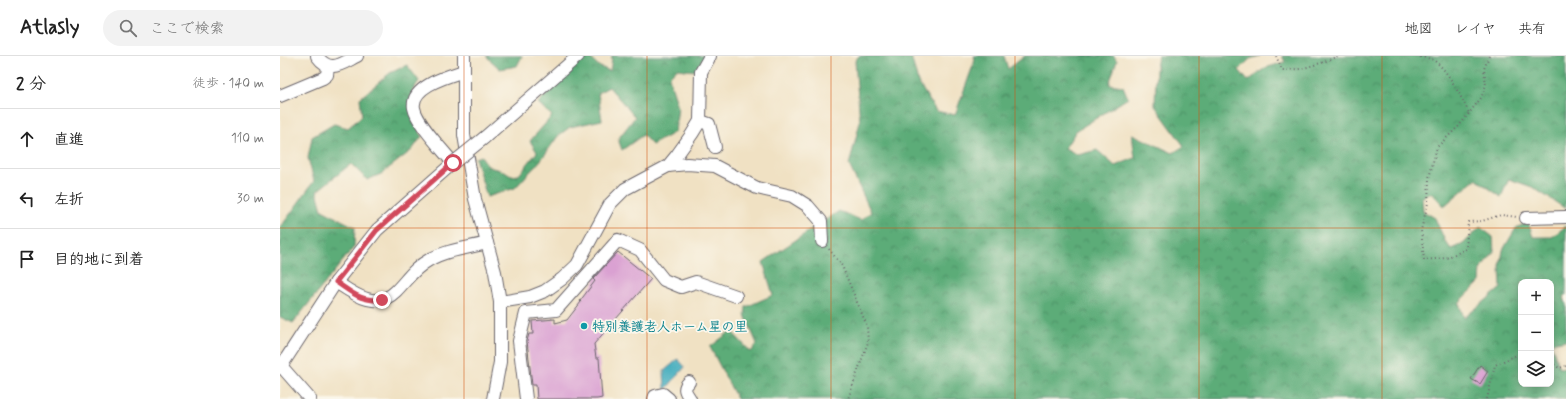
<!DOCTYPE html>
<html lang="ja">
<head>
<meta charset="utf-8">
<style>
  body { margin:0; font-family:Mynerve,"Klee One",sans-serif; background:#f2f2f2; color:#222 }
  .controls { position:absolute; right:12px; bottom:12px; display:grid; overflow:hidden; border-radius:8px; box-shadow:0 2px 10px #0003 }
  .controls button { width:36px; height:36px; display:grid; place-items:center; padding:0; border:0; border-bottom:1px solid #e0e0e0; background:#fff; color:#222; font:20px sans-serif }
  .stop { position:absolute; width:12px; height:12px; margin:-9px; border:3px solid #d1495b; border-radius:50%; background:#fff }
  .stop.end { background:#d1495b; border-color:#fff; box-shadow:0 1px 4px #0008 }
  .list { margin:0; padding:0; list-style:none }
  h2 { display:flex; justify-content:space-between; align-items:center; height:52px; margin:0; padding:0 16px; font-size:17px }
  h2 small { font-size:13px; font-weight:400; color:#767676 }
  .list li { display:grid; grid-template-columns:26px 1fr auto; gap:12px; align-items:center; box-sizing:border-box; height:60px; padding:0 16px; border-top:1px solid #e0e0e0 }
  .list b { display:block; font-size:15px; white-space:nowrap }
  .list em { font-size:13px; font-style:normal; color:#767676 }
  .icon { flex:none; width:22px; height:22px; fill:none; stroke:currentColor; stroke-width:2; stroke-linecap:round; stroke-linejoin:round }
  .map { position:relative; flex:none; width:1286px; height:343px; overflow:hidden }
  header { display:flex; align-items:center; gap:24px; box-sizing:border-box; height:56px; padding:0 20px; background:#fff; border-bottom:1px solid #e0e0e0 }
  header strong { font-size:19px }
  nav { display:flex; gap:22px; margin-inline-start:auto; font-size:14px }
  .search { width:280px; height:36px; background:#f2f2f2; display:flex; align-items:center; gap:10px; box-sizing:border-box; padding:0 14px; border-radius:22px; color:#767676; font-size:15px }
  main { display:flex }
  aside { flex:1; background:#fff }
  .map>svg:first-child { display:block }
  .forest { fill:url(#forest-crowns); stroke:#3f675a }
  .water { fill:#3daabc; stroke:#30667c }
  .building { fill:#daa1d2 }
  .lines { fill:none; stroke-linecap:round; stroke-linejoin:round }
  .minor-casing { stroke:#6a656b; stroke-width:14 }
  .path { stroke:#6a656b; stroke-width:2; stroke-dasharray:1 3; stroke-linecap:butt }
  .minor { stroke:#fff; stroke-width:12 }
  .minor-bridge-casing { stroke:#6a656b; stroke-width:14; stroke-linecap:butt }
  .minor-bridge { stroke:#fff; stroke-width:12 }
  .route { stroke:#d1495b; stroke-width:5 }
  .grid { fill:none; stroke:#d45411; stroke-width:1; stroke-opacity:0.55 }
  .culture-dot { fill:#0f9aa8; stroke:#fbf7ec; stroke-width:1.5 }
  .labels { text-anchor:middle; stroke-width:3.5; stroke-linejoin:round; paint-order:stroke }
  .culture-label { font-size:13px; font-weight:bold; fill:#0d838f; stroke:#fbf7ec; text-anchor:start }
</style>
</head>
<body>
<header>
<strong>Atlasly</strong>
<div class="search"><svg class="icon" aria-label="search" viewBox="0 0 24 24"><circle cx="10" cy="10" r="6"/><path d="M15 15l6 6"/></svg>ここで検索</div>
<nav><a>地図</a><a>レイヤ</a><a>共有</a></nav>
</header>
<main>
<aside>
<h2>2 分<small>徒歩 · 140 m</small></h2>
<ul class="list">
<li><svg class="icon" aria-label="ahead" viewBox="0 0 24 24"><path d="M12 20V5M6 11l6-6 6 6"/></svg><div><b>直進</b></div><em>110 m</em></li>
<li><svg class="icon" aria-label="left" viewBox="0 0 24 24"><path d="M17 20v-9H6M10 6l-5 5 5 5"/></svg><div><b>左折</b></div><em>30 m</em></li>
<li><svg class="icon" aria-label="arrive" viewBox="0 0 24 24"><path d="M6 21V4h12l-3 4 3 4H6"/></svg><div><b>目的地に到着</b></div></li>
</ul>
</aside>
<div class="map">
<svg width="1286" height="343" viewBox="0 0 1286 343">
  <defs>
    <pattern id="forest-crowns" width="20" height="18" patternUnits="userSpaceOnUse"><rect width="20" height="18" fill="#5cac78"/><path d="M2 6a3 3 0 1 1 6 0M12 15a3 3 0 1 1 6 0" fill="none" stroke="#4c8c64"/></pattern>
  </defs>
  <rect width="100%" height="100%" fill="#fbf7ec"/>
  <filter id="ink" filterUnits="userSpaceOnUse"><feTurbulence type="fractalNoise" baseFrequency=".025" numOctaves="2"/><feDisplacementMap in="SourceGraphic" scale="8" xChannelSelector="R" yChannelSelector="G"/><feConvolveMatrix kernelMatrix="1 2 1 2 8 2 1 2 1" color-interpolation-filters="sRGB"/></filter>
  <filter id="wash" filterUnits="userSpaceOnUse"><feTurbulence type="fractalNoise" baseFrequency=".012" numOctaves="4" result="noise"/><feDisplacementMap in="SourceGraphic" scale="16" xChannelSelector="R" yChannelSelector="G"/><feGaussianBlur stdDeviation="0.9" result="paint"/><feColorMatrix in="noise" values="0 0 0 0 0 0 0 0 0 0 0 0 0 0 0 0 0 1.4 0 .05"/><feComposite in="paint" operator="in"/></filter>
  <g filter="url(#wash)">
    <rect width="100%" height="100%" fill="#f0e1c3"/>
    <g class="forest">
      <path d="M206 0H242L237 10 220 13Z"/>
      <path d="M304 0H308L320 11 330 15 332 3 331 0H425L415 15 397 13 389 21 398 51 395 76 372 89 363 79 342 94 338 83 355 61 329 31 318 37 322 64 290 71 278 80 261 104 235 132 207 141 195 102 201 100 209 111 223 115 231 120 239 119 257 96 250 85 272 60 258 47Z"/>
      <path d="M579 0H631L638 26 656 55 675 59 695 4 694 0H724L728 13 745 0H834L837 5 829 28 843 30 848 42 796 75 785 92 798 99 817 94 835 110 855 102 852 78 893 97 904 90 875 50 876 13 878 0H980L970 3 959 14 968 25 985 12 1005 6 1002 0H1286V151H1283L1252 131 1229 123 1221 141 1196 123 1164 150 1152 137 1142 141 1143 155 1155 162 1165 185 1171 193 1183 188 1200 171 1213 181 1214 196 1201 213 1200 226 1179 247 1184 262 1221 232 1220 211 1223 194 1236 172 1248 166 1253 181H1272L1286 170V239L1284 241 1286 249V284L1271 287V226H1241V328H1271V287L1279 312 1286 311V343H457L430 291 451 275 471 296 477 288 465 259 466 251 493 239 483 206 559 155 581 164 591 156 569 109 580 66 575 5Z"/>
      <path d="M127 9 139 25C123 49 131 56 142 80L132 94 101 118 87 124 71 108 37 135 42 154 75 171 74 191 13 267 0 261V172L34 125 28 102 32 81 54 68 68 72 82 60 80 42 110 17Z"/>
    </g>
    <path class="water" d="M398 303 405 311 385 334 384 315Z"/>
    <g id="blocks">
      <g class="building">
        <path d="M338 196 371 223 314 288 316 302H319L322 342 317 343H257L256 329H252L247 285 249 278H253L252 265 275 263V267L287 264 301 246 300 245 315 225 313 223Z"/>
        <path d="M1200 309 1208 315 1200 328 1191 323Z"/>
      </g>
    </g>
  </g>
  <g filter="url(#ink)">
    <use href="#blocks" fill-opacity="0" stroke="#6a656b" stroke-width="1"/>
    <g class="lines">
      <defs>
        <g id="minor">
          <path d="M37 0C50 18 61 8 77 0"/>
          <path d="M184 0V79L195 143 215 216 220 246V306L213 343"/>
          <path d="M0 40 43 22 47 19 48 10"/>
          <path d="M420 65 429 68 435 91"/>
          <path d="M204 82 298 0"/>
          <path d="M388 110 407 108 435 110 477 132 512 140 528 150 541 165 542 185"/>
          <path d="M1246 162 1286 161"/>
          <path d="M56 226C74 238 96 255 116 235 127 224 134 212 149 204 166 194 188 192 207 187"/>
          <path d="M220 246 250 241 265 235 282 223 297 209 330 148 345 133 388 110 397 99 412 78 420 65 421 16 430 0"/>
          <path d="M2 311 30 343"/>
          <path d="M0 312 56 226 97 174 173 107C163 94 137 68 134 52 130 30 169 20 184 15"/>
          <path d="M409 326C402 333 406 336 410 343"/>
          <path d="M246 343 239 285 246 257 276 254 338 184 360 194 384 224 401 231 416 226 456 240"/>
          <path d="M374 343 375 340 383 338 389 343"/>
        </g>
      </defs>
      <use href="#minor" class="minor-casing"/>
      <g class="path">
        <path d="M996 0 1002 14 1021 13 1044 6 1058 0"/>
        <path d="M1136 0C1141 1 1146 2 1151 3 1166 9 1182 43 1189 57"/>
        <path d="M1209 0 1204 13 1206 29 1201 42 1179 70 1157 91 1149 122 1148 147 1141 174 1144 204 1166 202 1186 193 1188 166 1202 165 1221 159 1237 161"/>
        <path d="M549 193 562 210 587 270 588 286 568 343"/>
        <path d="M1271 306 1279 312 1286 310"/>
        <path d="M1207 343 1215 309 1241 297"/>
      </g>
      <use href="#minor" class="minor"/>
      <defs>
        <path id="minor-bridge" d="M173 107 204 82"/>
      </defs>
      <use href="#minor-bridge" class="minor-bridge-casing"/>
      <use href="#minor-bridge" class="minor-bridge"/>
    </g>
  </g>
  <g class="lines" filter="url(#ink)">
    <path class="route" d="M102 244C80 245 74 238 56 226L97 174 173 107"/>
  </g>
  <path class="grid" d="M184 0V343M367 0V343M551 0V343M735 0V343M919 0V343M1102 0V343M0 172H1286"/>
  <circle class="culture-dot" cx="304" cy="270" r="4"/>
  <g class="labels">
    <g class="culture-label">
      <text x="312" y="275">特別養護老人ホーム星の里</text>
    </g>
  </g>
</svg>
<div class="controls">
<button>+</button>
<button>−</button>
<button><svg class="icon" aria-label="layers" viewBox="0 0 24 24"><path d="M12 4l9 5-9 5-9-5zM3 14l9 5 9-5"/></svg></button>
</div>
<div class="stop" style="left:173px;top:107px"></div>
<div class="stop end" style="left:102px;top:244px"></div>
</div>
</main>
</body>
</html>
